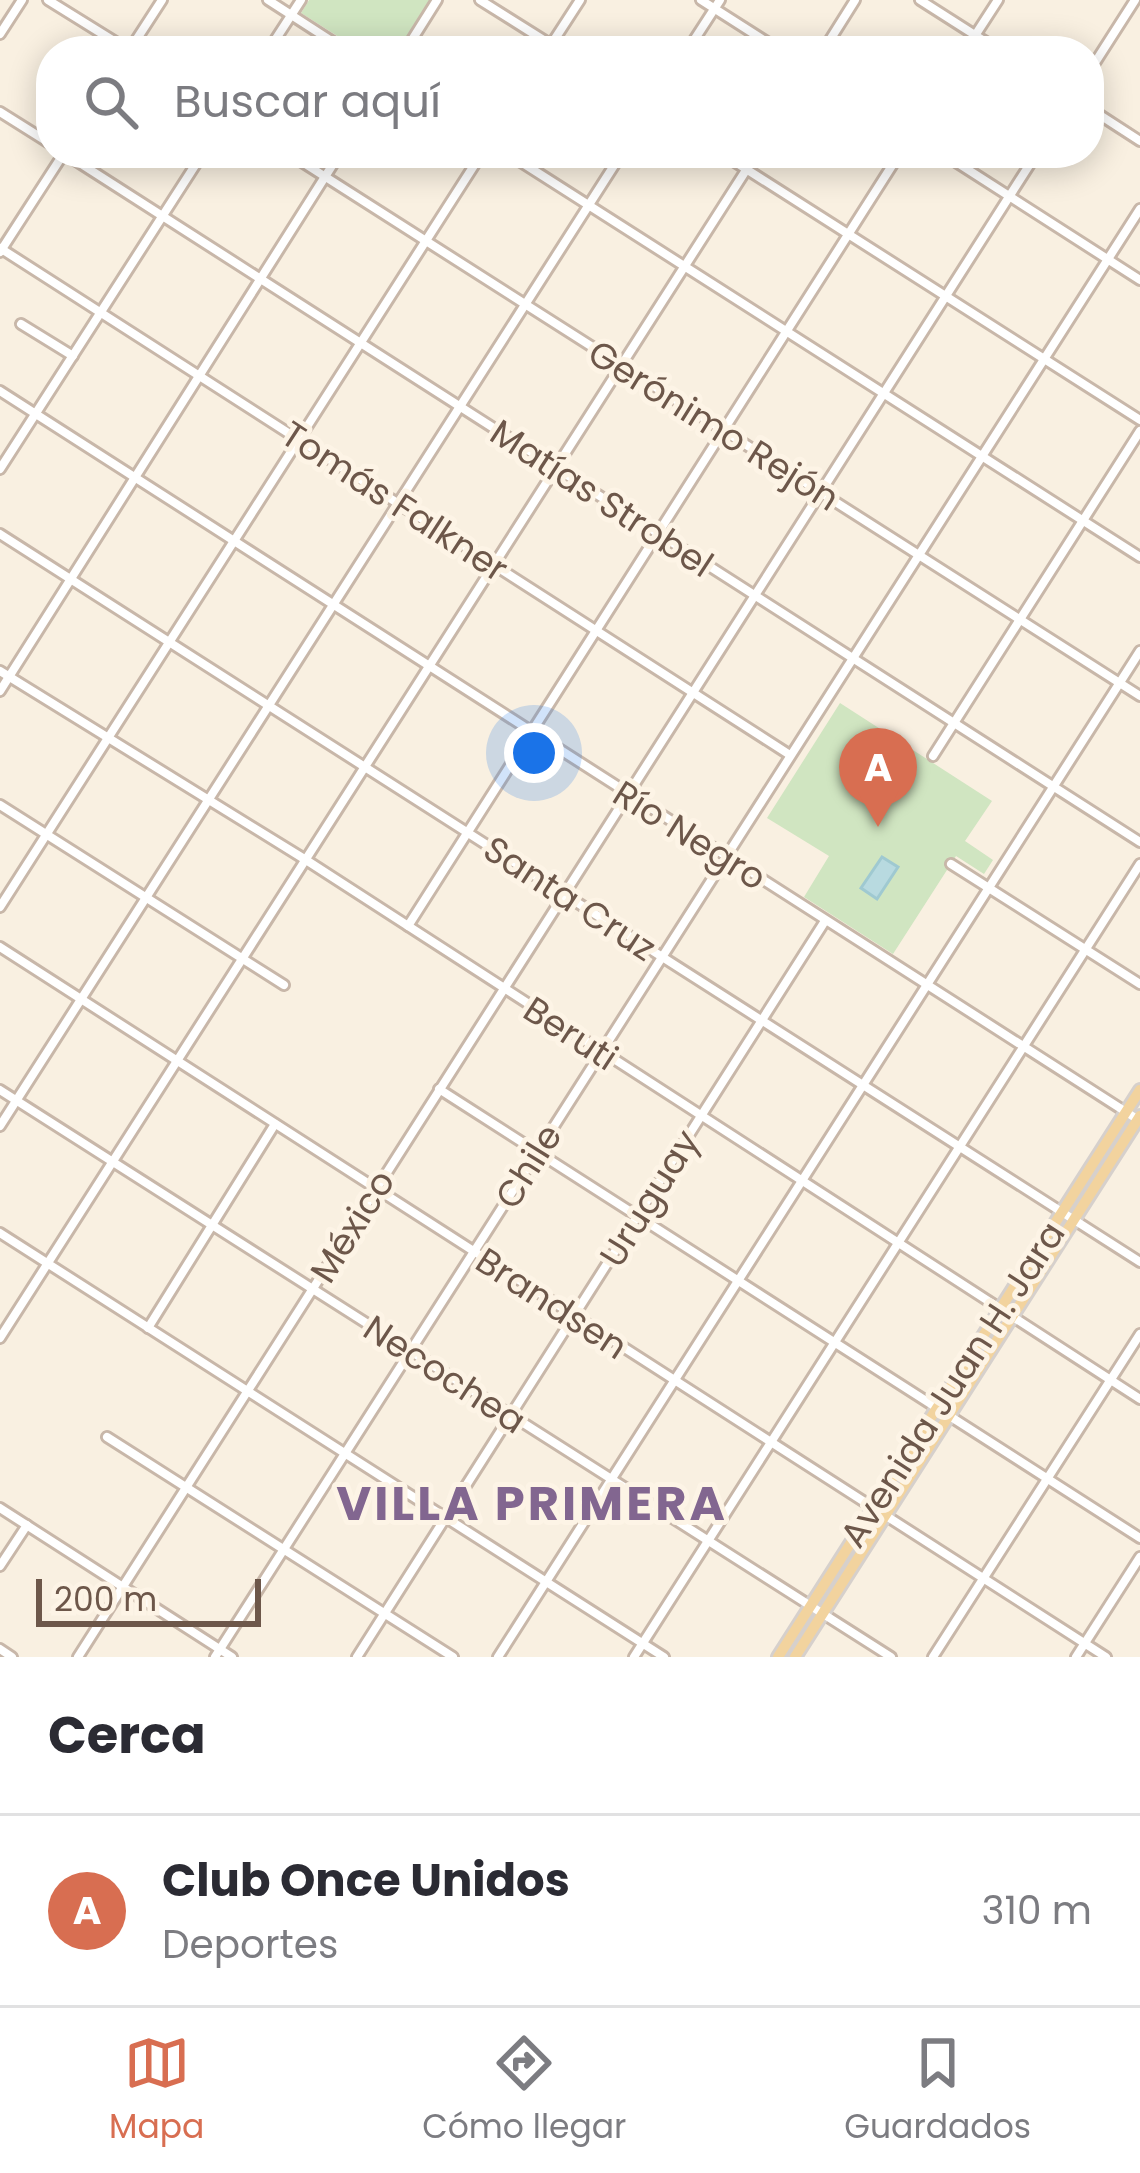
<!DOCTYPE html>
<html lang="es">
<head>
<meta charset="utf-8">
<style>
  body { margin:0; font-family:Poppins,sans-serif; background:#f7f7f7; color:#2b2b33 }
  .scale { position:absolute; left:36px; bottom:30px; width:225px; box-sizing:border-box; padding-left:12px; border:6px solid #6d574a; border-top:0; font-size:33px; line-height:42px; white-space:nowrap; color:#6d574a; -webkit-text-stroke:9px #fdf4e6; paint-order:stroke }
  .you { position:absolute; left:534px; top:753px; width:42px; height:42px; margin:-30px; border:9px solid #fff; border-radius:50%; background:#1a73e8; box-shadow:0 0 0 18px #1a73e833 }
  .badge { display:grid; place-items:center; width:78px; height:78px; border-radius:50%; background:#d86e51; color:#fff; font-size:39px; font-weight:700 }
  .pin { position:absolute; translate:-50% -99px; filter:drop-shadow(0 3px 6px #0008) }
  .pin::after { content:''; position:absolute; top:63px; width:42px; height:36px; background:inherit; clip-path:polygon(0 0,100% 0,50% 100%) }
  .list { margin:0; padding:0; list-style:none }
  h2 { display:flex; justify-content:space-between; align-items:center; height:156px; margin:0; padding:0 48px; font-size:51px }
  h2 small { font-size:39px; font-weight:400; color:#7c7c81 }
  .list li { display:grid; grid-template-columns:78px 1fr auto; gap:36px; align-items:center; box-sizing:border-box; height:192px; padding:0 48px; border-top:3px solid #e1e1e2 }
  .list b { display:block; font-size:45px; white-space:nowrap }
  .list p { margin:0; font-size:39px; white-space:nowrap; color:#7c7c81 }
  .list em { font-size:39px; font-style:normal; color:#7c7c81 }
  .icon { flex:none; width:66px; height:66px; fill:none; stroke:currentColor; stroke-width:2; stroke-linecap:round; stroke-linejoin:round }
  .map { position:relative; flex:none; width:1140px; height:1657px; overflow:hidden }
  .search { position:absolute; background:#fff; box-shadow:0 6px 30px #0003; left:36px; right:36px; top:36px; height:132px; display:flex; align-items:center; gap:30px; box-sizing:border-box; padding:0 42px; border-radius:48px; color:#7c7c81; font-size:45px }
  .sheet { height:348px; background:#fff }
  nav { display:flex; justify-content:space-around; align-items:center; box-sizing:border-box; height:168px; border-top:3px solid #e1e1e2; background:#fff; font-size:33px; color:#7c7c81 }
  nav a { display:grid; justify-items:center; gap:6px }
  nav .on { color:#d86e51 }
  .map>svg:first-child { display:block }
  .green { fill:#d0e5c1 }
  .water { fill:#b8dae0; stroke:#9fc9d1; stroke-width:3 }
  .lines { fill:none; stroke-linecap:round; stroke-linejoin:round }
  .minor-casing { stroke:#c8b7a9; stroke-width:14 }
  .major-casing { stroke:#d6d0cc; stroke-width:16 }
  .minor { stroke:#fff; stroke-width:8 }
  .major { stroke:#f2d39e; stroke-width:10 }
  .labels { text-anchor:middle; stroke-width:10; stroke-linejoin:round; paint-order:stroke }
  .street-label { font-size:36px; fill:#6d574a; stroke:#fdf4e6 }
  .district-label { font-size:48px; font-weight:bold; letter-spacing:3px; fill:#826690; stroke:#fdf4e6 }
</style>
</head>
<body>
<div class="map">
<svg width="1140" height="1657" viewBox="0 0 1140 1657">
  <rect width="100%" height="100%" fill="#f9f0e1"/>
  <g class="green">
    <path d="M309 0H439L407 51H361L301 13Z"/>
    <path d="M840 703 992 801 965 841 993 860 984 874 956 856 893 954 804 897 829 856 767 818Z"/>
  </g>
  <path class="water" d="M882 857 898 867 877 899 861 888Z"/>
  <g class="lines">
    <defs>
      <g id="minor">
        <path d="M48 0 130 51"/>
        <path d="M268 0 347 51"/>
        <path d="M480 0 561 51"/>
        <path d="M701 0 781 51"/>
        <path d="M920 0 1000 51"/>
        <path d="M0 34 22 0"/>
        <path d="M129 51 162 0"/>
        <path d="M268 51 301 0"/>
        <path d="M405 51 437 0"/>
        <path d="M547 51 580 0"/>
        <path d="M687 51 720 0"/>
        <path d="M823 51 855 0"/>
        <path d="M965 51 998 0"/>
        <path d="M1089 72 1135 0"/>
        <path d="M1089 108 1140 141"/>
        <path d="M0 112 51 144"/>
        <path d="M64 153 1140 842"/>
        <path d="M288 153 1140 696"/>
        <path d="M507 153 1140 557"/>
        <path d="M721 153 1140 420"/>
        <path d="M942 153 1140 280"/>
        <path d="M0 248 790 755"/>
        <path d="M0 252 64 153"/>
        <path d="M21 324 73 356"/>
        <path d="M0 391 1140 1121"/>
        <path d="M0 469 203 153"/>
        <path d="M0 534 1140 1262"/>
        <path d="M0 671 306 860 1140 1399"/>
        <path d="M0 691 340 153"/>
        <path d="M933 756 1140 431"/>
        <path d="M0 805 284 985"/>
        <path d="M951 864 1140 984"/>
        <path d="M0 907 482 153"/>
        <path d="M408 926 900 153"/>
        <path d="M0 947 1106 1657"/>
        <path d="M439 1089 1140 1538"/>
        <path d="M0 1090 891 1657"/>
        <path d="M0 1126 622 153"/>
        <path d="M0 1233 664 1657"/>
        <path d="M148 1328 275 1124"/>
        <path d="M0 1338 757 153"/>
        <path d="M107 1437 453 1657"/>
        <path d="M0 1508 232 1657"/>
        <path d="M0 1566 27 1525"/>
        <path d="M0 1649 12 1657"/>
        <path d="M78 1657 1037 153"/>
        <path d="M215 1657 1140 209"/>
        <path d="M357 1657 825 921"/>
        <path d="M498 1657 1140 651"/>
        <path d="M634 1657 1140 864"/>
        <path d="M933 1657 1140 1334"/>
        <path d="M1076 1657 1140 1557"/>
      </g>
      <g id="major">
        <path d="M778 1657 1140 1090"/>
        <path d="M795 1657 1140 1116"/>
      </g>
    </defs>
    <use href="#minor" class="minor-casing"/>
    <use href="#major" class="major-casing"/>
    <use href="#minor" class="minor"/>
    <use href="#major" class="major"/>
  </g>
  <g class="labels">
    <g class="street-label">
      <text transform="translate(714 425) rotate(32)" y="13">Gerónimo Rejón</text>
      <text transform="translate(602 498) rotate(33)" y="13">Matías Strobel</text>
      <text transform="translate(395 501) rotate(33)" y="13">Tomás Falkner</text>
      <text transform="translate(690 835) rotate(32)" y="13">Río Negro</text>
      <text transform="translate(570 898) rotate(33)" y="13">Santa Cruz</text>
      <text transform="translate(571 1033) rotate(33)" y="13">Beruti</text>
      <text transform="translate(528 1166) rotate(-58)" y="13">Chile</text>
      <text transform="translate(649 1198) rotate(-58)" y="13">Uruguay</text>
      <text transform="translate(352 1226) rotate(-58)" y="13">México</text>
      <text transform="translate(552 1303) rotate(33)" y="13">Brandsen</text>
      <text transform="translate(445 1374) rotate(33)" y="13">Necochea</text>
      <text transform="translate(952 1384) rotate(-57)" y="13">Avenida Juan H. Jara</text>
    </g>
    <g class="district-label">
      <text x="532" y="1520">VILLA PRIMERA</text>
    </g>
  </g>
</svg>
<div class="scale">200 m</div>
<div class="you"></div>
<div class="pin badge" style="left:878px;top:827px">A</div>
<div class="search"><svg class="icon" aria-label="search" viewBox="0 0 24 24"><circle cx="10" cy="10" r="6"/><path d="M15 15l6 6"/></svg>Buscar aquí</div>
</div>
<section class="sheet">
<h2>Cerca<small></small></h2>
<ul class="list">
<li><span class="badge">A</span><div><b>Club Once Unidos</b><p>Deportes</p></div><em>310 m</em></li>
</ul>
</section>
<nav>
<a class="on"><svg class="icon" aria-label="map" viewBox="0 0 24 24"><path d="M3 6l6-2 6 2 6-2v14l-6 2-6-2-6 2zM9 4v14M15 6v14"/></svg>Mapa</a>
<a><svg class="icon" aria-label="directions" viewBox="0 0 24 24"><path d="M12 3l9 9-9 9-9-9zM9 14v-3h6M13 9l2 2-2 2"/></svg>Cómo llegar</a>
<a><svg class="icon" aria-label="saved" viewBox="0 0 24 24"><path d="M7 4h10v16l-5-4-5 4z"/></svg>Guardados</a>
</nav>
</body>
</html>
